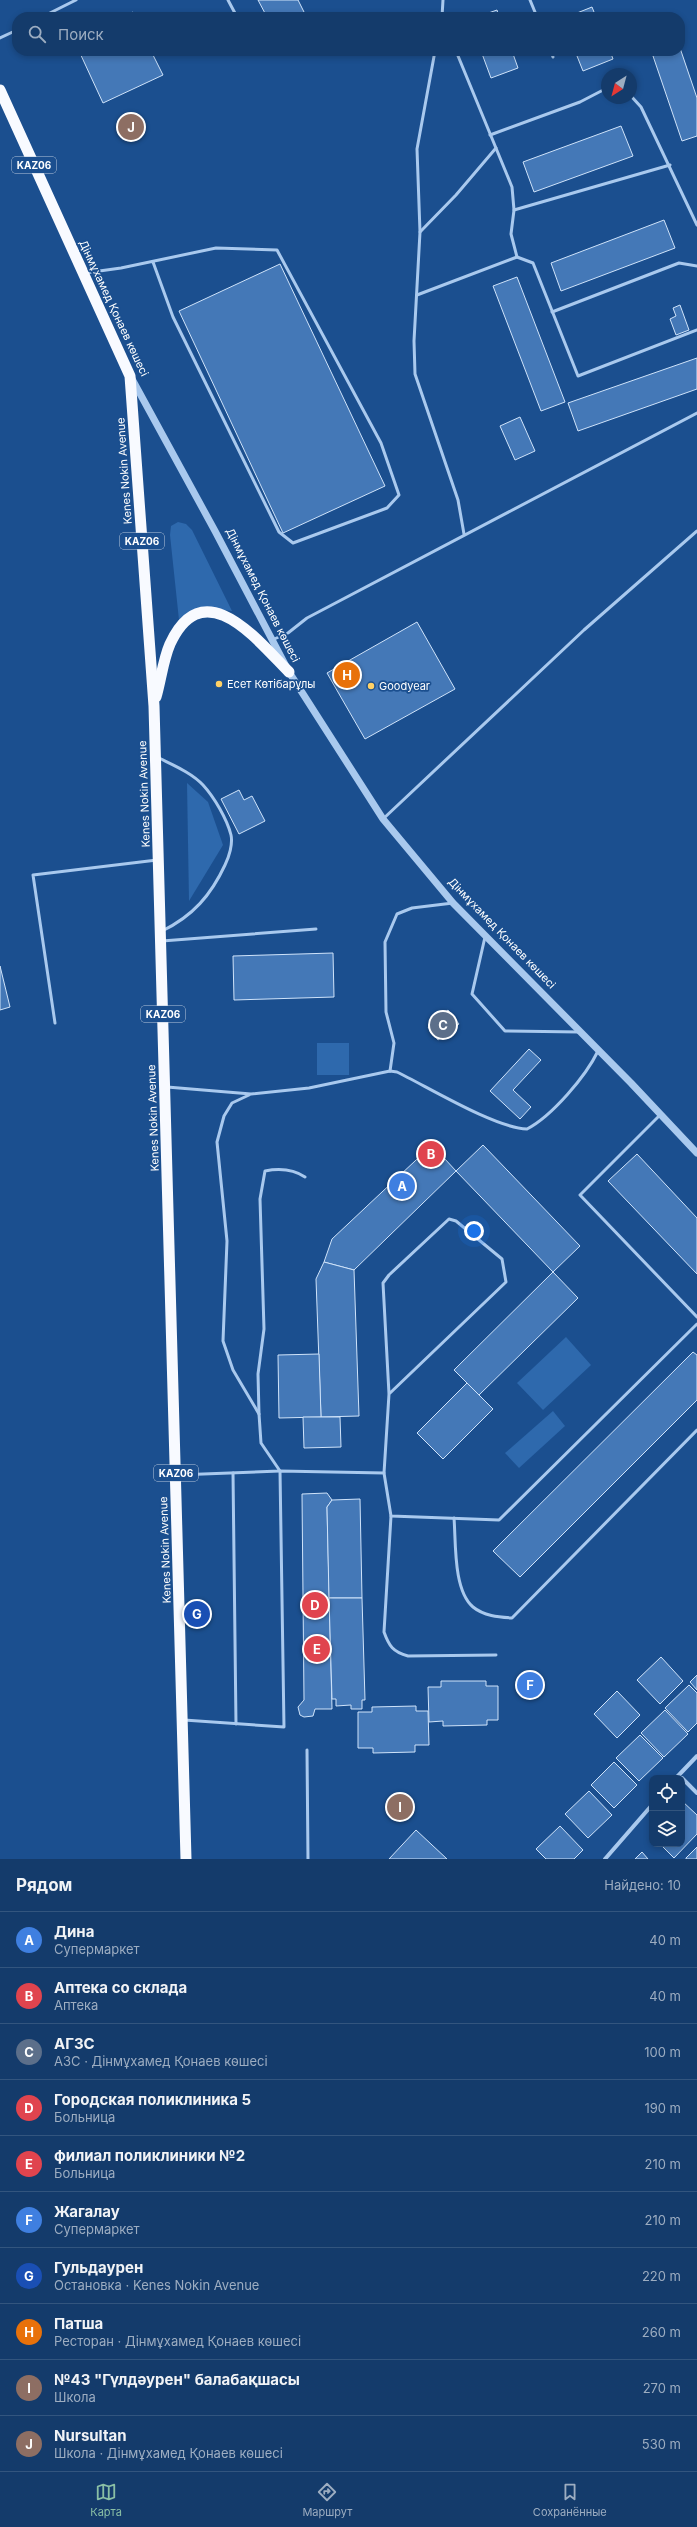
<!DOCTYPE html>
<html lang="ru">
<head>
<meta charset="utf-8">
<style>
  body { margin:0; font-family:Inter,sans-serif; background:#214673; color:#f1f3f6 }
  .controls { position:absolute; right:12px; bottom:12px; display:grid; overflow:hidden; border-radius:8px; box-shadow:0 2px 6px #0003 }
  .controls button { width:36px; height:36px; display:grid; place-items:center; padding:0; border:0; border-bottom:1px solid #33557e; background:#143b6b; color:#f1f3f6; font:20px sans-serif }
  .compass { position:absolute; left:601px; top:68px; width:36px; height:36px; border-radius:50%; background:#143b6b; box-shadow:0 2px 6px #0003; rotate:216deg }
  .you { position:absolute; left:474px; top:1231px; width:14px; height:14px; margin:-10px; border:3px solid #fff; border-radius:50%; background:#1a73e8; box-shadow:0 0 0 6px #1a73e833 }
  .badge { display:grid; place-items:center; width:26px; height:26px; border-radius:50%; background:#8abfa5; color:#fff; font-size:13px; font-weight:700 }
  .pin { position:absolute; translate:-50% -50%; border:2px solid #fff; box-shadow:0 1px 4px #0006 }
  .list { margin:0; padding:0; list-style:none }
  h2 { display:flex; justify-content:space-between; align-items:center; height:52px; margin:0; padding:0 16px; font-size:17px }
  h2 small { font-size:13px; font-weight:400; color:#9dadc1 }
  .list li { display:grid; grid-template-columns:26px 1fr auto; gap:12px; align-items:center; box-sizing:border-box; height:56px; padding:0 16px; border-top:1px solid #33557e }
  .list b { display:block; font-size:15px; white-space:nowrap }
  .list p { margin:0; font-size:13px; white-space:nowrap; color:#9dadc1 }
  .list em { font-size:13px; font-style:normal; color:#9dadc1 }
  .icon { flex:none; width:22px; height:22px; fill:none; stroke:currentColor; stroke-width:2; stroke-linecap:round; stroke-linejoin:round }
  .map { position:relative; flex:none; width:697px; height:1859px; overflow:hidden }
  .search { position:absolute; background:#143b6b; box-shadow:0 2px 6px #0003; left:12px; right:12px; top:12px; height:44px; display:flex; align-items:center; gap:10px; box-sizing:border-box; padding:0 14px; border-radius:16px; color:#9dadc1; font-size:15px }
  .sheet { height:612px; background:#143b6b }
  nav { display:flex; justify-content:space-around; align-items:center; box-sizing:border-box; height:56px; border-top:1px solid #33557e; background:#143b6b; font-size:11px; color:#9dadc1 }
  nav a { display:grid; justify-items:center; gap:2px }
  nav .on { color:#8abfa5 }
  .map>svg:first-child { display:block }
  .green { fill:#2e69ad }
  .building { fill:#4478b7; stroke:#cfe3fa }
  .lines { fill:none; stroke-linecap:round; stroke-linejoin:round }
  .service { stroke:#a9c9ee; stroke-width:3 }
  .minor { stroke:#a9c9ee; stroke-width:4 }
  .tertiary { stroke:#a9c9ee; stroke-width:7 }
  .trunk { stroke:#f8faff; stroke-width:11 }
  .poi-dot { fill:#ffd166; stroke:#1b4f8f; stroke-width:1.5 }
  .labels { text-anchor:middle; stroke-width:3.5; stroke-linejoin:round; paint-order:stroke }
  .shield { fill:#1b4f8f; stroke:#bbcadd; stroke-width:1 }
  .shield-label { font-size:10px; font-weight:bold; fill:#fff }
  .street-label { font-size:11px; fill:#fff; stroke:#1b4f8f }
  .poi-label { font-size:11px; fill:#fff; stroke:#1b4f8f; text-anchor:start }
</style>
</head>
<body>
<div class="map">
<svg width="697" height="1859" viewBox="0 0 697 1859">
  <rect width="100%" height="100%" fill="#1b4f8f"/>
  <g class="green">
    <path d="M178 522 186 524 192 530 232 611C214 608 195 610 179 620L170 535 171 526Z"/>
    <path d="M187 783 208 802 223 845 189 901Z"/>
    <rect x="317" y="1043" width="32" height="32"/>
    <path d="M566 1337 591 1365 543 1410 517 1383Z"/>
    <path d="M553 1411 565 1426 519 1468 505 1453Z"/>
  </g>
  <g class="building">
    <path d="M258 0H298L306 16 267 17Z"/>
    <path d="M592 7 596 17H567Z"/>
    <path d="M497 10 499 17H477Z"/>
    <path d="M133 12 136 17H123Z"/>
    <path d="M680 48 697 98V136L682 141 653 56 669 51H680Z"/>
    <path d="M79 51H151L163 75 103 103Z"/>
    <path d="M481 51H512L518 68 491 78Z"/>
    <path d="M575 51H610L613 59 583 71Z"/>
    <path d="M621 126 633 156 534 192 523 162Z"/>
    <path d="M664 220 675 248 561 291 551 263Z"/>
    <path d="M280 264 385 486 283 533 179 311Z"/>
    <path d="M517 277 565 402 541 411 493 286Z"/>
    <path d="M680 305 689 330 676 335 670 319 676 316 673 308Z"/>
    <path d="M697 358V389L578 431 568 403Z"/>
    <path d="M520 417 535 451 515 460 500 426Z"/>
    <path d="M417 622 455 689 365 739 327 673Z"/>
    <path d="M239 790 244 800 252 796 265 821 239 834 221 799Z"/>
    <path d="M333 953 334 997 234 1000 233 956Z"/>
    <path d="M0 966 10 1007 0 1010Z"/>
    <path d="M448 1010 459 1024 438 1040 428 1027Z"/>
    <path d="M529 1049 541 1060 513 1090 531 1107 520 1119 490 1091Z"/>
    <path d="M432 1145 456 1171 354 1270 324 1262 332 1239Z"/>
    <path d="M483 1145 580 1246 553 1272 456 1171Z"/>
    <path d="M637 1154 697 1218V1274L608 1181Z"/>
    <path d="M324 1262 354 1270 359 1416 321 1417 316 1279Z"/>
    <path d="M553 1272 578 1298 479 1395 454 1370Z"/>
    <path d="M693 1352 697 1355V1400L520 1577 493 1551Z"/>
    <path d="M319 1354 321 1417 279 1418 278 1355Z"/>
    <path d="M467 1383 493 1409 443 1459 417 1433Z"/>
    <path d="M303 1417H340L341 1447 304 1448Z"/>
    <path d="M327 1493 332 1500 327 1507 332 1709H315L313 1716 304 1717 300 1715 298 1707 304 1700 302 1494Z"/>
    <path d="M360 1499 362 1598H329L327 1507 332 1500Z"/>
    <path d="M329 1598H362L365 1700H362V1709H351V1705L336 1706V1699H332Z"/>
    <path d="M661 1657 683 1681 660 1704 637 1680Z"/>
    <path d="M697 1675V1690L690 1682Z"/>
    <path d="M441 1681H486V1686H498V1720H487V1725L443 1726V1721L429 1722 428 1687H441Z"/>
    <path d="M689 1685 697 1693V1723L688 1732 665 1708Z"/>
    <path d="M617 1691 640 1715 617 1738 594 1714Z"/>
    <path d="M416 1706V1711H428L429 1745H415V1752L373 1753V1748H358V1712H372V1707Z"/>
    <path d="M665 1710 688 1734 664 1757 641 1733Z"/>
    <path d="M640 1735 663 1758 639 1781 616 1758Z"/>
    <path d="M614 1762 637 1785 614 1808 591 1785Z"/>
    <path d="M589 1791 612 1815 588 1838 565 1814Z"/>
    <path d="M682 1801 697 1815V1834L674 1858 660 1844H682Z"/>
    <path d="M560 1826 583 1850 574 1859H546L536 1849Z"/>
    <path d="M416 1830 447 1859H389Z"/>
    <path d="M697 1847V1859H686V1858Z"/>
    <path d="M642 1852 648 1859H635Z"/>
  </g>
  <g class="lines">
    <g class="service">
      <path d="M228 0 237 17"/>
      <path d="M530 0 537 17"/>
      <path d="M42 17 76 0"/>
      <path d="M442 17 443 0"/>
      <path d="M0 38 17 30"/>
      <path d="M435 51 417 149 420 232 414 341 415 374 458 500 464 534"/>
      <path d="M456 51 512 187 514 210 511 234 517 257"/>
      <path d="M551 51 553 57"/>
      <path d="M631 96 641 107 697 225"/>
      <path d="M490 135 580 102 607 88"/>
      <path d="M514 210 670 165"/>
      <path d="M420 232 456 195 496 148"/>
      <path d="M85 273 121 268 216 248 277 250 381 443 399 495 387 508 293 543 279 532 173 317 153 262"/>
      <path d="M417 295 517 257 533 263 578 376 697 330"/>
      <path d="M552 312 679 263 697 266"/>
      <path d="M272 640 288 633 307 618 697 413"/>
      <path d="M159 758C173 765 192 773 203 785 214 797 227 819 231 835 233 844 229 857 225 865 211 895 193 916 162 931"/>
      <path d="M383 819 584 630 697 531"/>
      <path d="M485 937 472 994 505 1031 579 1032"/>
      <path d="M162 941 316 929"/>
      <path d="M55 1023 33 875 157 860"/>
      <path d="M390 1071 394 1043 386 1012 385 942 397 914 412 908 453 903"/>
      <path d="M167 1087 251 1094 309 1088 390 1071 397 1072C428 1087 495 1128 527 1129 552 1116 586 1076 598 1051"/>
      <path d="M249 1095 232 1103 224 1116 217 1142 227 1241 223 1341 233 1370 259 1414"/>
      <path d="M660 1115 580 1195 697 1317"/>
      <path d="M233 1473 236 1724"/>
      <path d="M384 1473 389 1394 383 1283 389 1275 449 1219 456 1221 502 1259 506 1282 389 1394"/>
      <path d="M177 1475 280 1471 261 1443 259 1414 258 1374 264 1329 260 1199 265 1171C280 1168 293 1169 305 1177"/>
      <path d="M391 1516 384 1632C389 1646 393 1652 408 1656L496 1655"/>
      <path d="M454 1518C456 1542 453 1590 473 1607 484 1616 499 1617 512 1618L697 1430"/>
      <path d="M184 1720 284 1727 280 1471 384 1473 391 1516 499 1520 697 1324"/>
      <path d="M307 1750 308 1859"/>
    </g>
    <g class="minor">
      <path d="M676 1778 697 1756"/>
      <path d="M682 1778 697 1793"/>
      <path d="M605 1859 652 1805"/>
    </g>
    <path class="tertiary" d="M132 379 215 531 289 672 383 819 453 903 631 1083 697 1153"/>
    <g class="trunk">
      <path d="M0 90 130 376 154 706 186 1859"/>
      <path d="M156 697C161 680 163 660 170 644 204 571 258 641 289 672"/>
    </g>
  </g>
  <g class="poi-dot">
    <circle cx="219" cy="684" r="4"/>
    <circle cx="371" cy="686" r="4"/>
  </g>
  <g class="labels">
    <g class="shield">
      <rect x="12" y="157" width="44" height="16" rx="3"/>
      <rect x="120" y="533" width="44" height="16" rx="3"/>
      <rect x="141" y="1006" width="44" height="16" rx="3"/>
      <rect x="154" y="1465" width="44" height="16" rx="3"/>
    </g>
    <g class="shield-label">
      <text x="34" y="169">KАZ06</text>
      <text x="142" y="545">KАZ06</text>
      <text x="163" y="1018">KАZ06</text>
      <text x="176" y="1477">KАZ06</text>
    </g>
    <g class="street-label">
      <text transform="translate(114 308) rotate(65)" y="4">Дінмұхамед Қонаев көшесі</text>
      <text transform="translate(124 471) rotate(-94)" y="4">Kenes Nokin Avenue</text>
      <text transform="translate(263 595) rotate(63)" y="4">Дінмұхамед Қонаев көшесі</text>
      <text transform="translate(144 794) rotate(-92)" y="4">Kenes Nokin Avenue</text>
      <text transform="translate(502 933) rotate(46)" y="4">Дінмұхамед Қонаев көшесі</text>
      <text transform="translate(153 1118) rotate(-92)" y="4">Kenes Nokin Avenue</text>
      <text transform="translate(165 1550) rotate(-92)" y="4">Kenes Nokin Avenue</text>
    </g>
    <g class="poi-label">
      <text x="227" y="688">Есет Көтібарұлы</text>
      <text x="379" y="690">Goodyear</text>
    </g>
  </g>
</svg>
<div class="controls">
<button><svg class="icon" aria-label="locate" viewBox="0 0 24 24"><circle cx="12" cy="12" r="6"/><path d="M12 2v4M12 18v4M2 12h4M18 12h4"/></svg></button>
<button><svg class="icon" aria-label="layers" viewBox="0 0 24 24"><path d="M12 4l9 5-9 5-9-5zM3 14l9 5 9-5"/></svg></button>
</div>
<svg class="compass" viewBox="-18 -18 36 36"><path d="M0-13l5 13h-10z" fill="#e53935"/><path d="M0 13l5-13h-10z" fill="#9dadc1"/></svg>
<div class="you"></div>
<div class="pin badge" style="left:402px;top:1186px;background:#3f7fe0">A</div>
<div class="pin badge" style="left:431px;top:1154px;background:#e0444e">B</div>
<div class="pin badge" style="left:443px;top:1025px;background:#5c6f8a">C</div>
<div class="pin badge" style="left:315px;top:1605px;background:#e0444e">D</div>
<div class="pin badge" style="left:317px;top:1649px;background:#e0444e">E</div>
<div class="pin badge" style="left:530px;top:1685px;background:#3f7fe0">F</div>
<div class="pin badge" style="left:197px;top:1614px;background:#1a4fb4">G</div>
<div class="pin badge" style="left:347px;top:675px;background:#e8710a">H</div>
<div class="pin badge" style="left:400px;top:1807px;background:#8d6e63">I</div>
<div class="pin badge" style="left:131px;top:127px;background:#8d6e63">J</div>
<div class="search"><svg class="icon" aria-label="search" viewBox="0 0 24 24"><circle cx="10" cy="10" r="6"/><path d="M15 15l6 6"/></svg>Поиск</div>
</div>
<section class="sheet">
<h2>Рядом<small>Найдено: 10</small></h2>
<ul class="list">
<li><span class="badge" style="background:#3f7fe0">A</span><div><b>Дина</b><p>Супермаркет</p></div><em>40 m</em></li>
<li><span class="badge" style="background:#e0444e">B</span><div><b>Аптека со склада</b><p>Аптека</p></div><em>40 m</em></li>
<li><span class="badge" style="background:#5c6f8a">C</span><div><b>АГЗС</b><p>АЗС · Дінмұхамед Қонаев көшесі</p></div><em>100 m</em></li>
<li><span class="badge" style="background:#e0444e">D</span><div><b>Городская поликлиника 5</b><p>Больница</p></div><em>190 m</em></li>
<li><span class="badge" style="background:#e0444e">E</span><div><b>филиал поликлиники №2</b><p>Больница</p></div><em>210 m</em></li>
<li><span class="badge" style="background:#3f7fe0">F</span><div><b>Жагалау</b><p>Супермаркет</p></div><em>210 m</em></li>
<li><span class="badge" style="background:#1a4fb4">G</span><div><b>Гульдаурен</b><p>Остановка · Kenes Nokin Avenue</p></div><em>220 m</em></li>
<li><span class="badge" style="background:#e8710a">H</span><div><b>Патша</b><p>Ресторан · Дінмұхамед Қонаев көшесі</p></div><em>260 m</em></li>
<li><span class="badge" style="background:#8d6e63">I</span><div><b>№43 &quot;Гүлдәурен&quot; балабақшасы</b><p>Школа</p></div><em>270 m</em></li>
<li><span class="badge" style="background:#8d6e63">J</span><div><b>Nursultan</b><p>Школа · Дінмұхамед Қонаев көшесі</p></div><em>530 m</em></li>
</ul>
</section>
<nav>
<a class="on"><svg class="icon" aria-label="map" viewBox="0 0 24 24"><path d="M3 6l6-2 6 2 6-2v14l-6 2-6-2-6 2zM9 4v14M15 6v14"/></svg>Карта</a>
<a><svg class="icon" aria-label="directions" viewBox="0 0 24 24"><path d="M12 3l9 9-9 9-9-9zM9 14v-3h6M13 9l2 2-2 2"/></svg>Маршрут</a>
<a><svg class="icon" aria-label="saved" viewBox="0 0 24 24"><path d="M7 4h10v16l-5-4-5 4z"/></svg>Сохранённые</a>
</nav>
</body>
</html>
